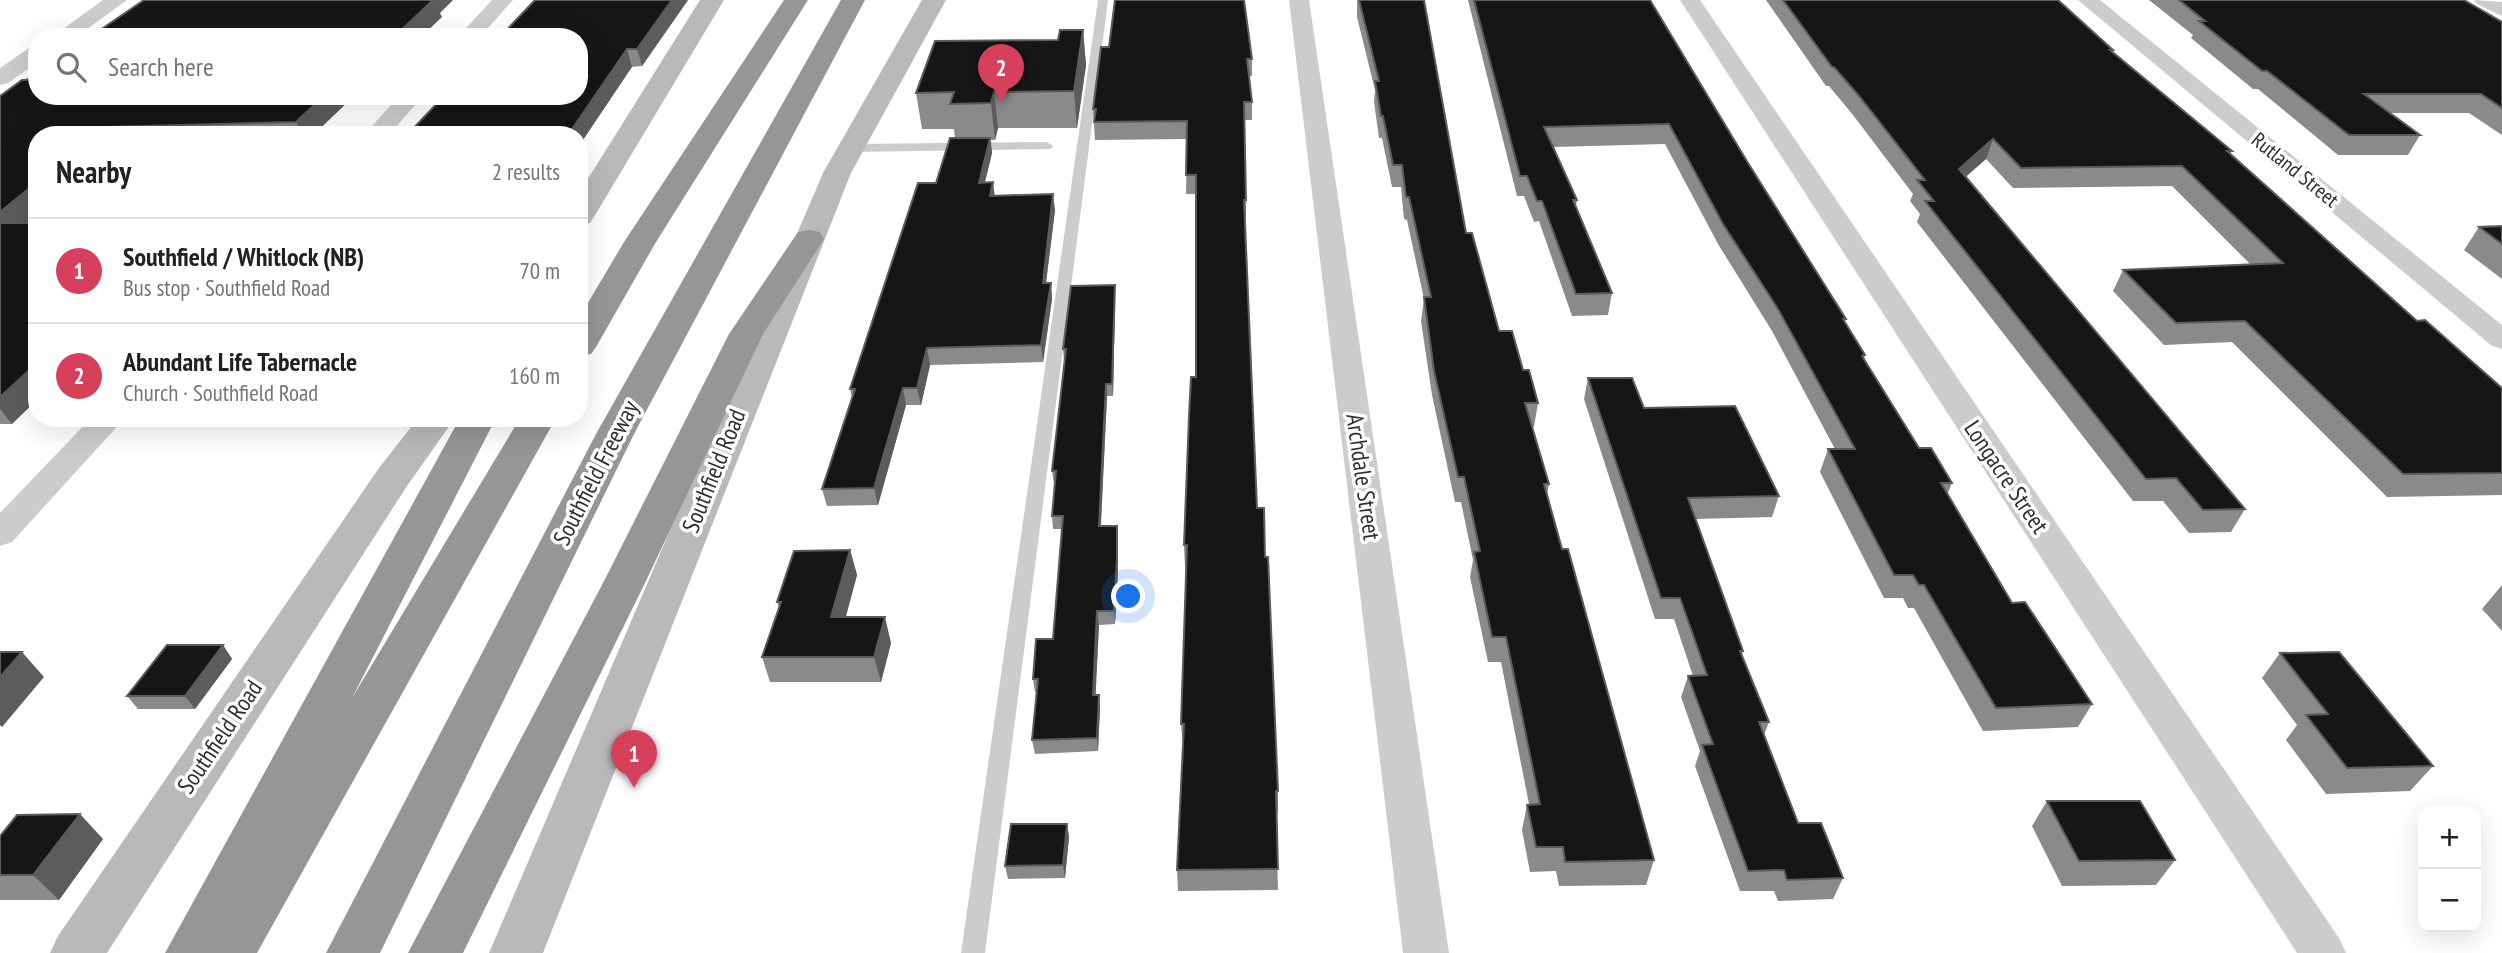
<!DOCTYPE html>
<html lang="en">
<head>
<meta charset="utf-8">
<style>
  body { margin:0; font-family:"PT Sans Narrow",sans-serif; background:#f6f6f6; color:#202124 }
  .controls { position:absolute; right:21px; bottom:21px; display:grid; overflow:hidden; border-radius:14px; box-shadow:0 7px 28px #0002 }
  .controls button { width:63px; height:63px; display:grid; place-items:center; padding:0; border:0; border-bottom:2px solid #e0e0e0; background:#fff; color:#202124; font:35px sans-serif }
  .you { position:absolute; left:1129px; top:597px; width:24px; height:24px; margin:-18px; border:5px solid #fff; border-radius:50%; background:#1a73e8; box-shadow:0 0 0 10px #1a73e833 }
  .badge { display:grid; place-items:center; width:46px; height:46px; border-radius:50%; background:#d7405b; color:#fff; font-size:23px; font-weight:700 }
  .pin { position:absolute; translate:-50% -58px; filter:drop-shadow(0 2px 4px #0008) }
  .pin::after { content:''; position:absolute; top:37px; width:24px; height:21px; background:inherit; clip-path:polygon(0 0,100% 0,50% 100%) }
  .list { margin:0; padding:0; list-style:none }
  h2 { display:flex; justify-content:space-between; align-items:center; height:91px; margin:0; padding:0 28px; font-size:30px }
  h2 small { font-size:23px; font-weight:400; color:#757577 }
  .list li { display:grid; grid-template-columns:46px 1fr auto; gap:21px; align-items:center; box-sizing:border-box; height:105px; padding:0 28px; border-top:2px solid #e0e0e0 }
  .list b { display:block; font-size:26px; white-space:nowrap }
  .list p { margin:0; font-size:23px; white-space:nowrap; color:#757577 }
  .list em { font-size:23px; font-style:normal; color:#757577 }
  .icon { flex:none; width:38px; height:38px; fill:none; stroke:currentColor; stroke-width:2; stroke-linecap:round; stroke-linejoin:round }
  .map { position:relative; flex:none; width:2502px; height:953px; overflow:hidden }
  .search { position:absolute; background:#fff; box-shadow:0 7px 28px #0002; left:28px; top:28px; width:560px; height:77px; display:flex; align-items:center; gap:18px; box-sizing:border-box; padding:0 24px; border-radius:28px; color:#757577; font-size:26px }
  .panel { position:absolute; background:#fff; box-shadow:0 7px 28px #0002; left:28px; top:126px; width:560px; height:301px; border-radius:28px }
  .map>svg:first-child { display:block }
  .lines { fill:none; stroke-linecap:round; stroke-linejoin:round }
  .service { fill:#ccc; fill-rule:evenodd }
  .minor { fill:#ccc; fill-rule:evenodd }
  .secondary { fill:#b9b9b9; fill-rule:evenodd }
  .motorway { fill:#969696; fill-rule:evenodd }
  .wall { fill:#8a8a8a }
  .shaded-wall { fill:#5c5c5c }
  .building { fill:#161616; stroke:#5c5c5c; stroke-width:2 }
  .labels { text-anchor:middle; stroke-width:7; stroke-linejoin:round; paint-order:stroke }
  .far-street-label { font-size:21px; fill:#2f2f2f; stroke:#fff }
  .street-label { font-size:24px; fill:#2f2f2f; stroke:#fff }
</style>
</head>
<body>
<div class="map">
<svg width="2502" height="953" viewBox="0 0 2502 953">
  <rect width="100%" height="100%" fill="#fff"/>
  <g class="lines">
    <g class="service">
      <path d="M1098 0H1108L985 953H961Z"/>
      <path d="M1047 142 1053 146 1051 149 851 152 845 148 851 144Z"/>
    </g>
    <g class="minor">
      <path d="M103 0H127L76 37H52Z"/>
      <path d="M492 0H513L480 37H458Z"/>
      <path d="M1289 0H1309L1449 953H1403Z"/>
      <path d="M1680 0H1700L2339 938 2346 953H2297Z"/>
      <path d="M2078 0H2100L2502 325V349L2492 346Z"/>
      <path d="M2474 0 2502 2V16L2477 4Z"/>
      <path d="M37 47V63L8 83 0 85V68L29 48Z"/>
      <path d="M399 96H423L389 135H364Z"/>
      <path d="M91 418H125L12 542 0 546V513Z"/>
    </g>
    <g class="secondary">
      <path d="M700 0H724L594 217 590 223 579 226V193Z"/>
      <path d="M922 0H946L851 173 543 953H489L823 173Z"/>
      <path d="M418 418H455L407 486 107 953H50L58 936 379 468Z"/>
    </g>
    <g class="motorway">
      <path d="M784 0H808L656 242 596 347 591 354 579 357V318L624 242Z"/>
      <path d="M841 0H865L634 434 380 953H326L596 434Z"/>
      <path d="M809 230 820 232 824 239 763 334 645 583 463 953H408L603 583 729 334 798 232Z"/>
      <path d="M460 418H496L352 698 520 418H556L257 953H165Z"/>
    </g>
  </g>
  <g class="wall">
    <path d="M535 0H688L642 66 632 67Z"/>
    <path d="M1357 0H1424L1466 233 1499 331 1523 370 1538 403 1534 427H1532L1549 484 1547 495 1654 860 1646 885 1559 886 1556 871 1530 872 1522 830 1527 805 1529 804 1501 662H1488L1470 577 1473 560 1461 502H1455L1432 395 1421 321 1424 299 1407 220 1404 219 1401 187H1392L1382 138H1379L1374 102 1375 90 1357 17Z"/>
    <path d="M1468 0H1650L1748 163 1846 319 1845 322 1865 355 1864 359 1919 448 1952 483 1947 495 2012 603 2092 704 2078 727 1983 731 1914 608H1908L1903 598H1884L1820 472 1828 449H1835L1772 331 1718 244 1665 144 1553 147 1577 200 1576 206 1612 293 1608 315 1572 316 1539 221 1534 222 1524 196H1517Z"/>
    <path d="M1766 0H2058L2113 50 2112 52 2232 151 2230 154 2417 321 2502 388V495L2387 497 2232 342 2164 345 2113 291 2123 270 2251 265 2172 186 2013 188 1986 159 1966 176 2245 509 2231 532 2189 533 2163 501H2133L1917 222 1920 214 1910 201 1913 194 1853 115 1829 86H1826Z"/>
    <path d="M2149 0H2464L2502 22V135L2469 113H2389L2420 135 2408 155H2338L2258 89H2253L2191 38 2193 35Z"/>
    <path d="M1083 30 1086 65 1077 128H998L995 140H991L992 153 985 182 995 195 1055 210 1046 283H1051L1052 299 1043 362 930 365 921 405H906L878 505 827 506 822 489 852 397 850 389 955 138 954 129H922L916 93Z"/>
    <path d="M1109 47 1252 59V76H1249L1252 102V120H1244L1246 200V219H1245L1257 508 1265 557 1278 791V813H1276L1278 890 1178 891 1177 870 1183 746 1181 724 1186 567H1185L1184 545 1196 377V194H1186L1187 139 1095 140 1093 109Z"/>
    <path d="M26 80 37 96H354L313 135H37V214L26 223 12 424H0V96Z"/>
    <path d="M2502 226V279L2464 250 2479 227Z"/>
    <path d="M1115 285V297L1113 396H1107L1101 526H1117L1118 539V572L1115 624 1099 625 1095 695H1099L1100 708 1098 751 1035 754 1032 740 1037 692H1035L1033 679 1053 639 1062 529H1053L1052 516 1055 483 1054 484 1052 471 1065 361H1064L1063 349Z"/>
    <path d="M1588 378 1644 408 1779 496 1772 517 1696 519 1743 651 1742 656 1769 722 1764 735 1798 823 1843 878 1833 899 1778 901 1774 891H1740L1695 766 1700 751 1681 697 1688 676H1693L1674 619H1655L1584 399Z"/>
    <path d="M850 550 857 575 845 617 891 643 881 682H770L762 657 779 608 777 602Z"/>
    <path d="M2502 585V631L2482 609Z"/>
    <path d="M223 645 232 659 195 709H138L127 696Z"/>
    <path d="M2280 653 2433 766 2410 791 2326 794 2286 740 2297 725 2262 678Z"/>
    <path d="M2047 801 2175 860 2156 885 2062 886 2032 826Z"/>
    <path d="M1067 824 1069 837 1065 878 1008 879 1005 866Z"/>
    <path d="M0 836 103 839 59 900H0Z"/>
  </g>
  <g class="shaded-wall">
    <path d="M430 0H453L440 13 442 17 421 37H394Z"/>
    <path d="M672 0H688L642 66 637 49Z"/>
    <path d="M1083 30 1086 65 1077 128 1074 91Z"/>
    <path d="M627 49 632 67 579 146V135H568Z"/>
    <path d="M994 92 998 128 995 140 991 103Z"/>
    <path d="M324 96H354L313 135H302L296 122Z"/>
    <path d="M105 127 110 135H95Z"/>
    <path d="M990 138 992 153 981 198 979 183Z"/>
    <path d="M1993 139 1986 159 1952 189 1959 169Z"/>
    <path d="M37 182V214L1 244 0 242V212Z"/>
    <path d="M993 182 995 198 990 196Z"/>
    <path d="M1053 194 1055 210 1044 299 1043 283Z"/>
    <path d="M1051 283 1052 299 1043 362 1041 345Z"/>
    <path d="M1115 285V297L1113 396 1112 384Z"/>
    <path d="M927 348 930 365 921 405 917 388Z"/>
    <path d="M37 363V400L12 424 0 409V397Z"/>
    <path d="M1106 384 1107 396 1100 539 1099 526Z"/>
    <path d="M903 388 906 405 878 505 874 488Z"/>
    <path d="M1117 526 1118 539V572L1115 624 1114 611Z"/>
    <path d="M850 550 857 575 839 643 831 617Z"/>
    <path d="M1097 611 1099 625 1095 708 1093 695Z"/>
    <path d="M885 617 891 643 881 682 874 657Z"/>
    <path d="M223 645 232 659 195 709 185 696Z"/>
    <path d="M22 652 44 677 2 727 0 725V677Z"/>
    <path d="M1099 695 1100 708 1098 751 1097 738Z"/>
    <path d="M80 814 103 839 59 900 33 875Z"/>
    <path d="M1067 824 1069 837 1065 878 1063 865Z"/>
  </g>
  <g class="building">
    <path d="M144 0H433L394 37H90Z"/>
    <path d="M535 0H672L637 49H627L568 135H407L444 96H579V37H500Z"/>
    <path d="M1115 0H1244L1252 59H1247L1252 102H1244L1246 200H1244L1257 508H1264L1265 557H1268L1278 791H1276L1278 869 1177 870 1184 724H1181L1187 545H1184L1189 416 1191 377H1196V175H1186L1187 121 1094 122 1096 109H1093L1101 47H1109Z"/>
    <path d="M1359 0H1424L1466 233H1472L1499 331H1512L1523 370H1529L1538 403H1525L1549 484H1544L1562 549H1568L1654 860 1565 862 1563 847H1536L1527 805 1540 804 1506 637H1492L1474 552 1480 551 1464 477H1458L1434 371 1424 297H1431L1409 197H1406L1402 165H1393L1383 116H1381L1375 81H1379Z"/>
    <path d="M1474 0H1650L1748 163 1846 319H1843L1865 355 1862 356 1919 448H1931L1952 483H1941L2012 603 2025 602 2092 704 1996 708 1924 585H1919L1913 575H1894L1828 449H1855L1778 309 1723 224 1669 124 1544 127 1577 200H1573L1612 293 1576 294 1542 201H1537L1527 176H1520Z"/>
    <path d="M1783 0H2058L2113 50H2110L2232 151H2227L2417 321 2425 320 2502 388V473L2403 474 2245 321 2176 323 2123 270 2283 263 2182 166 2021 168 1993 139 1959 169 2245 509 2203 510 2176 478 2146 479 1925 201H1934L1917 180H1925L1859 96 1834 67H1832Z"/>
    <path d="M2179 0H2464L2502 22V108L2481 94H2364L2420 135H2349L2267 71H2262L2199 21H2205Z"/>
    <path d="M1060 30H1083L1074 91 994 92 991 103 950 104 954 92 916 93 935 41 1058 40Z"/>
    <path d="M37 73V96H324L296 122 105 127 95 135H37V182L0 212V96L22 80H26Z"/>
    <path d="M950 138H990L979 183 993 182 990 196 1053 194 1043 283H1051L1041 345 927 348 917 388H903L874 488 822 489 855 389H850L918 183H936Z"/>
    <path d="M0 223H37V363L0 397Z"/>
    <path d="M2502 226V244L2479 227Z"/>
    <path d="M1115 285 1112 384H1106L1099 526H1117V559L1114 611H1097L1093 695H1099L1097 738 1032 740 1038 679H1033L1036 639H1053L1063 516H1052L1056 471H1052L1066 349H1063L1071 286Z"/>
    <path d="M1588 378H1632L1644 408 1735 406 1779 496 1688 498 1743 651H1740L1769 722H1759L1798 823H1821L1843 878 1787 880 1784 870 1748 871 1702 745 1713 744 1688 676 1707 675 1680 598H1661Z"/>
    <path d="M850 550 831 617H885L874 657H762L781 602H777L794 551Z"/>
    <path d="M167 645H223L185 696H127Z"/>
    <path d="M0 652H22L0 677Z"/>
    <path d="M2339 652 2433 766 2347 768 2306 715 2328 714 2280 653Z"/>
    <path d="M2047 801H2140L2175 860 2079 861Z"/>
    <path d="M80 814 33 875H0V836L17 815Z"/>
    <path d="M1011 824H1067L1063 865 1005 866Z"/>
  </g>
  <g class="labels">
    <g class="far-street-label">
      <text transform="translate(2295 170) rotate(39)" y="7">Rutland Street</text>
    </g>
    <g class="street-label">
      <text transform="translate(714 471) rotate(-68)" y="8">Southfield Road</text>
      <text transform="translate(596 473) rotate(-63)" y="8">Southfield Freeway</text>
      <text transform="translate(1363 477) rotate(82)" y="8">Archdale Street</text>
      <text transform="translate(2006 477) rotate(56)" y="8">Longacre Street</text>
      <text transform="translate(220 737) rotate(-56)" y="8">Southfield Road</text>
    </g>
  </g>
</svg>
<div class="controls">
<button>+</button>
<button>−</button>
</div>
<div class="you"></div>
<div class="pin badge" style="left:634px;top:788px">1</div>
<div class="pin badge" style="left:1001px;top:102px">2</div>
<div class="search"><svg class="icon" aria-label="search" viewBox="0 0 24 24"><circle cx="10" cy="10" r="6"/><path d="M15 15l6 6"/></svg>Search here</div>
<section class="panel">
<h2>Nearby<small>2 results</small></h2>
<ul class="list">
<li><span class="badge">1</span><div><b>Southfield / Whitlock (NB)</b><p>Bus stop · Southfield Road</p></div><em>70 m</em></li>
<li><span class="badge">2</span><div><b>Abundant Life Tabernacle</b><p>Church · Southfield Road</p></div><em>160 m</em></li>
</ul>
</section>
</div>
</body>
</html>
